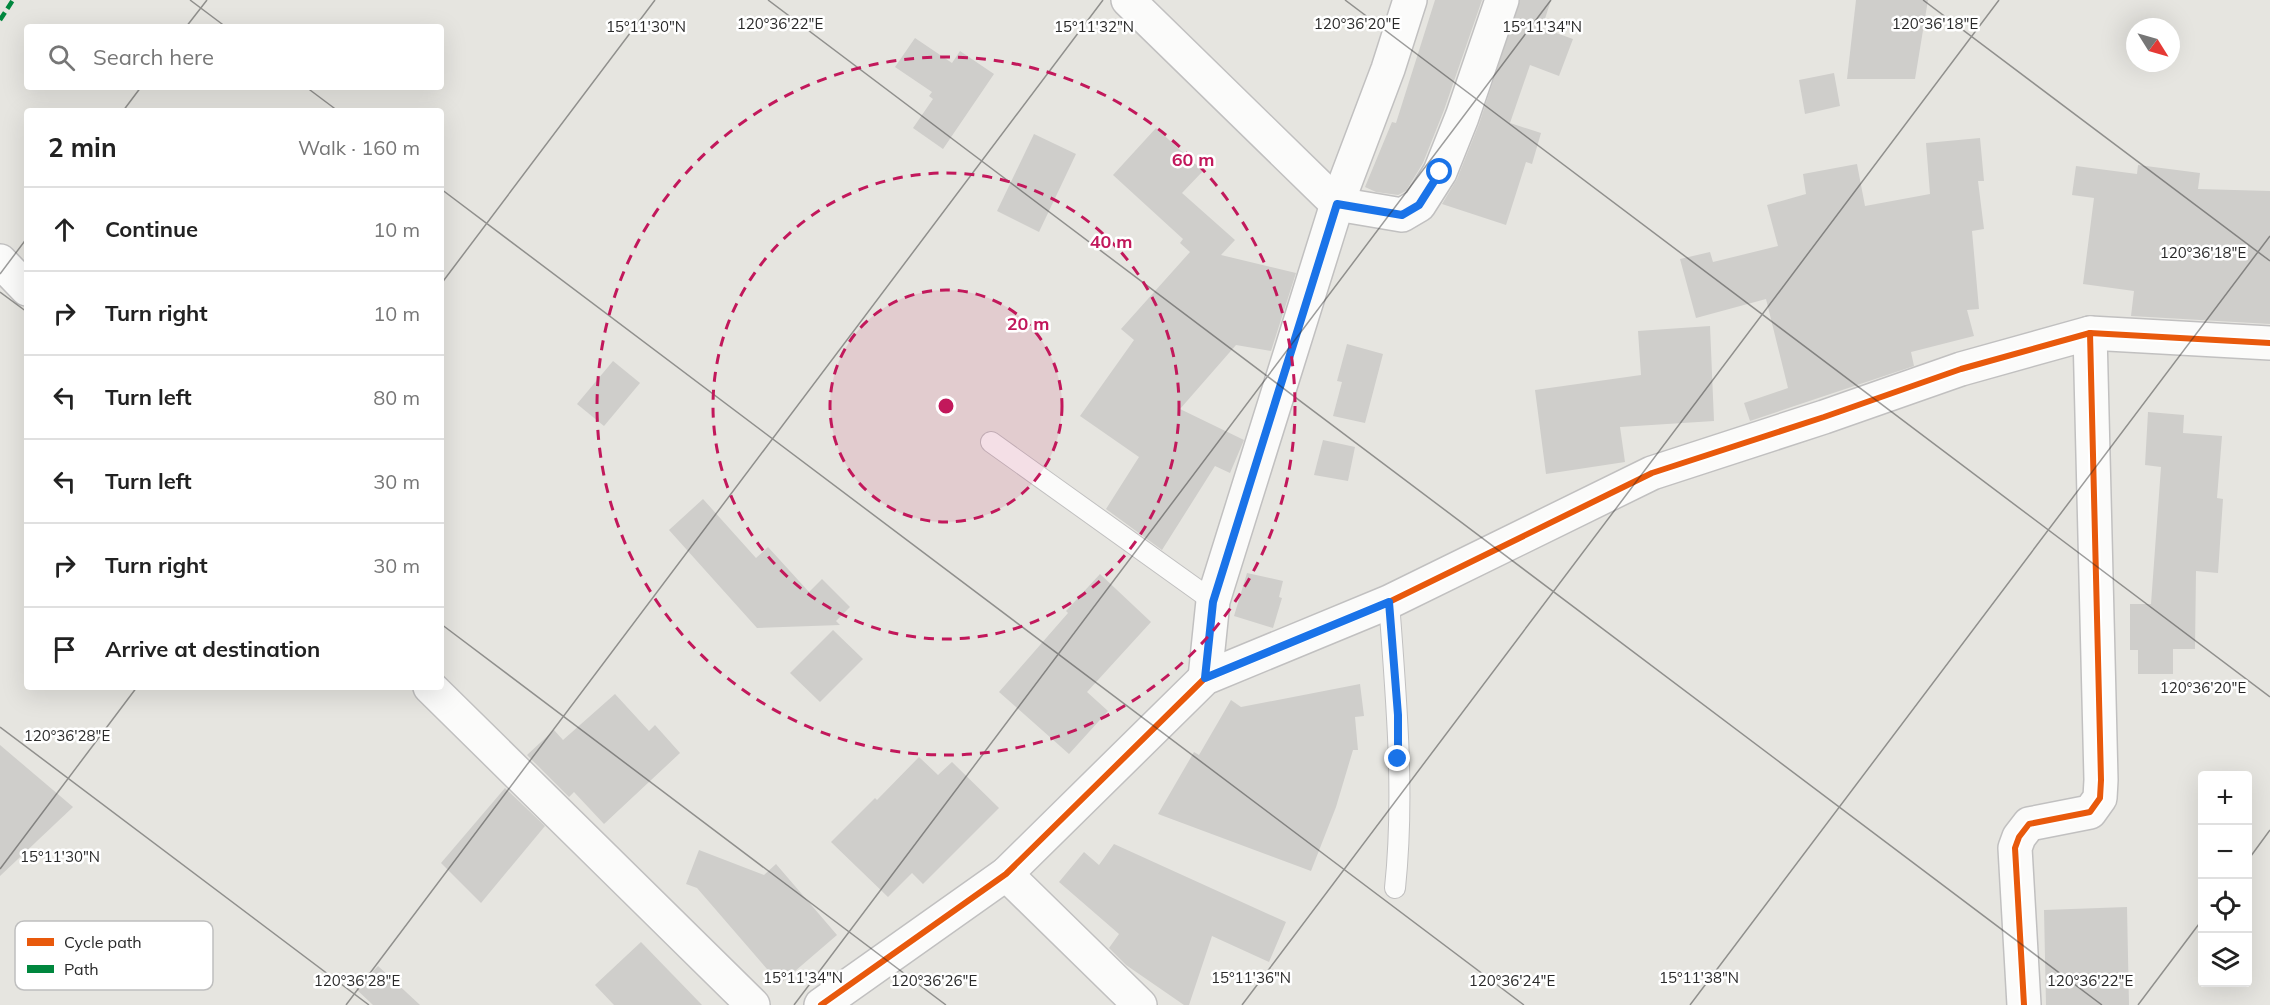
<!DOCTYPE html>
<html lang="en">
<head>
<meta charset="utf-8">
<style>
  body { margin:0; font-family:Mulish,sans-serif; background:#f2f2f2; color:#222 }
  .controls { position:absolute; right:18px; bottom:18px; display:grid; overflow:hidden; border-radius:6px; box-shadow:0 6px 24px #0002 }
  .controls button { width:54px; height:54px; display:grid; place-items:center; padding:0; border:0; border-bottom:2px solid #e0e0e0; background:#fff; color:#222; font:30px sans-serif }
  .compass { position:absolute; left:2126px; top:18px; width:54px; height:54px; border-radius:50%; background:#fff; box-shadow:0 6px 24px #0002; rotate:127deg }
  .stop { position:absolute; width:18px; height:18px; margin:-14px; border:4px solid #1a73e8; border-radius:50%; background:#fff }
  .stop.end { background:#1a73e8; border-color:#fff; box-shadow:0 2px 6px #0008 }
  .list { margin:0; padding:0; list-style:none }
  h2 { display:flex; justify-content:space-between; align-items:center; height:78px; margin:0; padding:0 24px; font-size:26px }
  h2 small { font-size:20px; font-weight:400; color:#767676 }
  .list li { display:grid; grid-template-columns:39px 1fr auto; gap:18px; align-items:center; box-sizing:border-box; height:84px; padding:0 24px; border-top:2px solid #e0e0e0 }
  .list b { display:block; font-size:22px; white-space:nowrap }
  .list em { font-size:20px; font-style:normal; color:#767676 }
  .icon { flex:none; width:33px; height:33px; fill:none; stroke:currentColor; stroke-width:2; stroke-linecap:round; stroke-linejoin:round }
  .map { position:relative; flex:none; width:2270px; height:1005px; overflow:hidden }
  .search { position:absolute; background:#fff; box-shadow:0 6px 24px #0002; left:24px; top:24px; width:420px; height:66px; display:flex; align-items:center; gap:15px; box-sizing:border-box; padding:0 21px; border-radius:6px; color:#767676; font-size:22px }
  .panel { position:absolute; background:#fff; box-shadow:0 6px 24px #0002; left:24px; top:108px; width:420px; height:582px; border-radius:6px }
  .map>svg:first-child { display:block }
  .building { fill:#cfcecb }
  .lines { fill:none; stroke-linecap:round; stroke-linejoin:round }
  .service-casing { stroke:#c1c0c0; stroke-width:22 }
  .minor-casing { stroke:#c1c0c0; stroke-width:36 }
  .tertiary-casing { stroke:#c1c0c0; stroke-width:36 }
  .service { stroke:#fbfbfa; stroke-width:20 }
  .minor { stroke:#fbfbfa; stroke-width:33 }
  .tertiary { stroke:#fbfbfa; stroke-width:33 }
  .quiet { stroke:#00873e; stroke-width:4.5; stroke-dasharray:9 4.5; stroke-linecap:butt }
  .cycleway-casing { stroke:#fff; stroke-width:10 }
  .cycleway { stroke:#e8590c; stroke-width:6 }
  .route { stroke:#1a73e8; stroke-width:8 }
  .ticks { fill:none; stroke:#292929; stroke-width:1.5; stroke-opacity:0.45 }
  .ring { fill:none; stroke:#c2185b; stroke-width:3; stroke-dasharray:10 8 }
  .key { fill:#fff; stroke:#bfbfbf; stroke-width:1.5 }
  .key-label { font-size:16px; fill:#292929 }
  .ticks-label { font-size:15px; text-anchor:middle; fill:#292929; stroke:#fff; stroke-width:5; stroke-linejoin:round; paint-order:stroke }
  .centre { fill:#c2185b; stroke:#fff; stroke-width:3 }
  .ring-label { font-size:18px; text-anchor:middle; font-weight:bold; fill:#c2185b; stroke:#fff; stroke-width:5; stroke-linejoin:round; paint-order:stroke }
</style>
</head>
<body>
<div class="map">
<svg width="2270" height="1005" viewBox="0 0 2270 1005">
  <rect width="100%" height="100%" fill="#e6e5e0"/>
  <g class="building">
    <path d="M1435 0H1482L1444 110 1423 163 1406 191 1398 195 1376 192 1365 187 1392 122 1396 123Z"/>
    <path d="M1520 0H1551L1542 28 1573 39 1559 76 1530 65 1510 123 1541 133 1532 164 1526 162 1506 225 1442 204 1457 179 1479 124Z"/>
    <path d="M1856 0H1928L1915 79H1847Z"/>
    <path d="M915 38 952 63 960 51 994 74 943 149 913 128 933 99 929 96 932 92 895 67Z"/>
    <path d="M1834 73 1840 106 1805 114 1799 80Z"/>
    <path d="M1156 128 1203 171 1182 193 1235 240 1221 255 1296 273 1271 351 1236 345 1180 409 1244 440 1230 473 1215 466 1162 550 1106 509 1139 457 1080 416 1134 340 1121 329 1190 252 1180 243 1183 239 1113 175Z"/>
    <path d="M1034 134 1076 154 1039 232 997 211Z"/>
    <path d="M1980 138 1984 181H1978L1984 229 1972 231 1979 309 1967 310 1974 336 1911 352 1914 366 1750 421 1744 403 1788 388 1766 299 1696 318 1680 259 1710 252 1713 262 1778 246 1767 205 1806 194 1803 174 1857 164 1865 206 1930 194 1926 143Z"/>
    <path d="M2138 165 2200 173 2198 189 2270 191V324L2131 316 2134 291 2083 284 2094 198 2072 195 2076 166 2137 174Z"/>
    <path d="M1710 326 1714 421 1620 427 1625 462 1546 474 1535 390 1641 375 1638 331Z"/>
    <path d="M1347 344 1383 354 1365 423 1333 416 1342 382 1337 381Z"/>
    <path d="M613 361 640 383 604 426 577 404Z"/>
    <path d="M2148 412 2184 415 2183 433 2222 436 2217 498 2223 499 2218 573 2196 571 2195 649H2173V674H2138V650H2130V604H2151L2161 467 2145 465Z"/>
    <path d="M1323 440 1355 447 1348 481 1314 475Z"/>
    <path d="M703 499 756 558 768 547 809 592 822 579 850 607 836 621 840 625 757 628 669 530Z"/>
    <path d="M1247 573 1283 581 1279 597 1282 598 1273 628 1234 616Z"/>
    <path d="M1100 574 1151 622 1087 692 1108 711 1069 754 999 692 1068 613 1066 611Z"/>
    <path d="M833 630 863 659 820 702 790 673Z"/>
    <path d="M1360 684 1364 716 1355 717 1358 750H1353L1336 807 1311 871 1158 814 1194 752 1199 755 1231 700 1241 707Z"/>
    <path d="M615 694 649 731 655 725 680 753 604 824 574 792 569 797 527 755 554 730 563 740Z"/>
    <path d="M0 745 73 807 0 876Z"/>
    <path d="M919 757 938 775 952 762 999 808 923 884 912 873 888 897 831 842 875 798 877 800Z"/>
    <path d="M505 788 545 826 481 903 441 863Z"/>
    <path d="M1114 844 1286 922 1269 962 1212 936 1189 1005H1184L1126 965 1109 948 1119 934 1059 882 1084 852 1099 865Z"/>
    <path d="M699 850 764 875 776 864 837 935 780 984 697 888 686 884Z"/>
    <path d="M2127 907 2129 1005H2046L2044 910Z"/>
    <path d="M641 942 702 1005H614L595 985Z"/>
    <path d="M378 966 420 1005H373L356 989Z"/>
  </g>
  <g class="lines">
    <defs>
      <g id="service">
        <path d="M991 442 1213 601"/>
        <path d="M1389 602C1396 697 1405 793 1395 888"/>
      </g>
      <g id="minor">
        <path d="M1128 0 1337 204 1402 215 1419 205 1440 172 1462 117 1502 0"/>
        <path d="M0 261 27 289"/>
        <path d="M430 687 753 1005"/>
        <path d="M1006 874 1140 1005"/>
        <path d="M2024 1005 2015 848 2019 837 2029 824 2090 812 2100 798 2101 780 2090 333"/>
      </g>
      <g id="tertiary">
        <path d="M1205 678 1213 601 1337 204 1388 69 1410 0"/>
        <path d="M821 1005 1006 874 1205 678 1389 602 1652 473 1824 417 1961 369 2090 333 2270 343"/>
      </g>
    </defs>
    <use href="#service" class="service-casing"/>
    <use href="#minor" class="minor-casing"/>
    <use href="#tertiary" class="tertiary-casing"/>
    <use href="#service" class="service"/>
    <use href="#minor" class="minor"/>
    <use href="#tertiary" class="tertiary"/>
    <path class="quiet" d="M0 20 13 0"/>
    <defs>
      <g id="cycleway">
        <path d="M821 1005 1006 874 1205 678 1389 602 1652 473 1824 417 1961 369 2090 333 2270 343"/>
        <path d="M2024 1005 2015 848 2019 837 2029 824 2090 812 2100 798 2101 780 2090 333"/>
      </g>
    </defs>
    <use href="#cycleway" class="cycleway-casing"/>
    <use href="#cycleway" class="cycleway"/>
  </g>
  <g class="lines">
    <path class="route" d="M1398 759V715L1389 602 1205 678 1213 602 1337 204 1402 215 1419 205 1440 172"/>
  </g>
  <path class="ticks" d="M190 0 226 27M768 0 2102 1005M1345 0 2270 697M1923 0 2270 261M186 27 207 0M306 87 338 111M123 111 141 87M441 189 1524 1005M0 274 27 238M441 284 655 0M0 292 27 312M441 624 946 1005M0 727 369 1005M2248 860 2270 830M0 869 137 687M346 1005 1103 0M794 1005 1551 0M1242 1005 1999 0M1690 1005 2270 236M2138 1005 2202 920"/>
  <circle cx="946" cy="406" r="116" fill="#c2185b" fill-opacity=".12"/>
  <g class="ring">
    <circle cx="946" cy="406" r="116"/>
    <circle cx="946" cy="406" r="233"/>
    <circle cx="946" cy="406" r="349"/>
  </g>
  <rect x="15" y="921" width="198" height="69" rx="9" class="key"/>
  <rect x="27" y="938" width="27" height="8" fill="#e8590c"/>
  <rect x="27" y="965" width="27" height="8" fill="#00873e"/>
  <g class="key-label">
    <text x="64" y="948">Cycle path</text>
    <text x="64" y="975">Path</text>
  </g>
  <g class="ticks-label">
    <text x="1935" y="29">120°36'18"E</text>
    <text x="780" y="29">120°36'22"E</text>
    <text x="1357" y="29">120°36'20"E</text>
    <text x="646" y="32">15°11'30"N</text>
    <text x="1094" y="32">15°11'32"N</text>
    <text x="1542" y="32">15°11'34"N</text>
    <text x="2203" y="258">120°36'18"E</text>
    <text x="2203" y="693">120°36'20"E</text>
    <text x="67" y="741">120°36'28"E</text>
    <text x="60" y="862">15°11'30"N</text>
    <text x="803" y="983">15°11'34"N</text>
    <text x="1251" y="983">15°11'36"N</text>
    <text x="1699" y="983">15°11'38"N</text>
    <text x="357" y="986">120°36'28"E</text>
    <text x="934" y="986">120°36'26"E</text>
    <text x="1512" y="986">120°36'24"E</text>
    <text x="2090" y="986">120°36'22"E</text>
  </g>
  <circle cx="946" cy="406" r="9" class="centre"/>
  <g class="ring-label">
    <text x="1193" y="166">60 m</text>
    <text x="1111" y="248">40 m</text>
    <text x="1028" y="330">20 m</text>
  </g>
</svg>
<div class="controls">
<button>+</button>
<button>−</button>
<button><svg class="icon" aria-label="locate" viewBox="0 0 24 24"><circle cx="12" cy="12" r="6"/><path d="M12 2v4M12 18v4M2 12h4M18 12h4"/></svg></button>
<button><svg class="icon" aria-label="layers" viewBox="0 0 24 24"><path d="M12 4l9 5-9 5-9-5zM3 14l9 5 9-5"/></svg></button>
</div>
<svg class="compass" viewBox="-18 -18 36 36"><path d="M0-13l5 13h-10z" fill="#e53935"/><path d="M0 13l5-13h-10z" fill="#767676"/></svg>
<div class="stop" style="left:1440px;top:172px"></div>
<div class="stop end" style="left:1398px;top:759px"></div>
<div class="search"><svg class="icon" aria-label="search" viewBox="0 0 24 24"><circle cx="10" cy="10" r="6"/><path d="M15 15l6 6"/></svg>Search here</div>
<section class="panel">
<h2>2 min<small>Walk · 160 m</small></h2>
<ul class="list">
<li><svg class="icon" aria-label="ahead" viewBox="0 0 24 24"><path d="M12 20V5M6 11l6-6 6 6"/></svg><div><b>Continue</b></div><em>10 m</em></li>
<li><svg class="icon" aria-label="right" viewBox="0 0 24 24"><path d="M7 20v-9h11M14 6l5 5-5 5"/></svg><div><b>Turn right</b></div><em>10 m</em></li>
<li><svg class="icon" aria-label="left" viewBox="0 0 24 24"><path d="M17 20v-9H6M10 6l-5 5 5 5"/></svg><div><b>Turn left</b></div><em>80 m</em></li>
<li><svg class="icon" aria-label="left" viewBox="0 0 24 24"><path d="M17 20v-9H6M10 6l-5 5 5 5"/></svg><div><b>Turn left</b></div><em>30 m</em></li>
<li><svg class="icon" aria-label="right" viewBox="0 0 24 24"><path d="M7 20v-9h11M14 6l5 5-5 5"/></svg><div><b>Turn right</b></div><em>30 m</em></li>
<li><svg class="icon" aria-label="arrive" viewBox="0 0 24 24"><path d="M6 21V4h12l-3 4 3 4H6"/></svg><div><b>Arrive at destination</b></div></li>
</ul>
</section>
</div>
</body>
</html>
